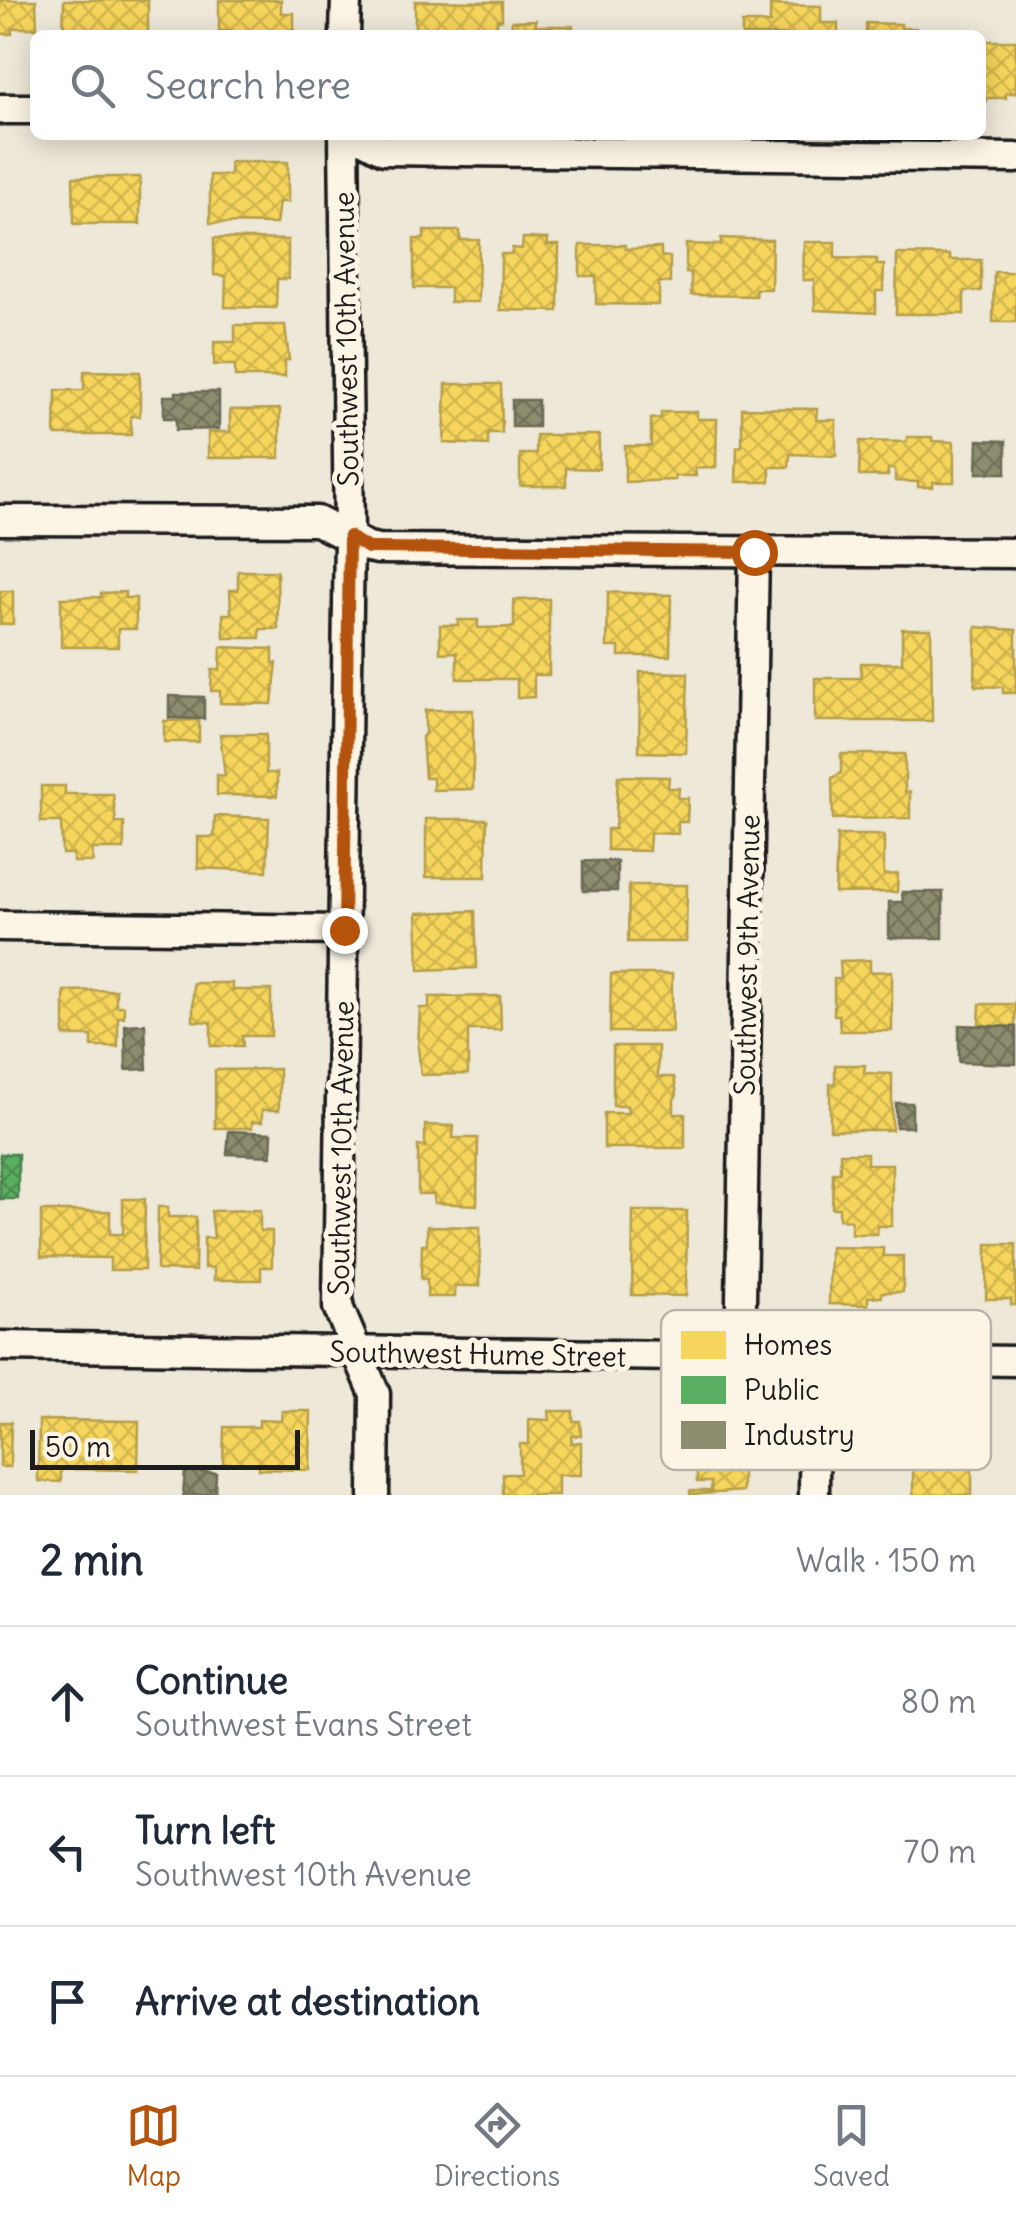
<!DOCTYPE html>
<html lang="en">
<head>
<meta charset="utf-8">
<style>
  body { margin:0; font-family:Delius,sans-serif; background:#f2f2f3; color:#1f2937 }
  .scale { position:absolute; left:30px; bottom:25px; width:270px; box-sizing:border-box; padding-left:10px; border:5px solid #1c1c1c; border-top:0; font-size:28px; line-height:35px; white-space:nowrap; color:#1c1c1c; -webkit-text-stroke:8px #fcf5e5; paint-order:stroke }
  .stop { position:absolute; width:30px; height:30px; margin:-22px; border:8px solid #b45309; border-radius:50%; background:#fff }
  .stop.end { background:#b45309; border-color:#fff; box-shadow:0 2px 10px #0008 }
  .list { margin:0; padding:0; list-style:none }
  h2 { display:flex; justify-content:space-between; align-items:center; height:130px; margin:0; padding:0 40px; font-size:42px }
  h2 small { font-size:32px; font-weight:400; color:#747a83 }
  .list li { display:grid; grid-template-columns:65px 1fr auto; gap:30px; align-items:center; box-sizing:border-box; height:150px; padding:0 40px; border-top:2px solid #e0e1e3 }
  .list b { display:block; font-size:38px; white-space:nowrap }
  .list p { margin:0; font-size:32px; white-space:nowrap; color:#747a83 }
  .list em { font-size:32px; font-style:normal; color:#747a83 }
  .icon { flex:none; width:55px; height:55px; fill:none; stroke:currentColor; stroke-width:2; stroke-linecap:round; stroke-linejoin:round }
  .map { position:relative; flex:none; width:1016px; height:1495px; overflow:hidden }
  .search { position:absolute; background:#fff; box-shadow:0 5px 25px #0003; left:30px; right:30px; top:30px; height:110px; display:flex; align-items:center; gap:25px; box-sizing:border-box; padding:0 35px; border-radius:15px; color:#747a83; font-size:38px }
  .sheet { height:580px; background:#fff }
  nav { display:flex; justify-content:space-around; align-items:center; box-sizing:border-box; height:140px; border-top:2px solid #e0e1e3; background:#fff; font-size:28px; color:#747a83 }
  nav a { display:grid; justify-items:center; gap:5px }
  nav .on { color:#b45309 }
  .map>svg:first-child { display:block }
  .homes { fill:url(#homes-cross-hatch); stroke:#b59e49; stroke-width:2.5 }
  .public { fill:url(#public-cross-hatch); stroke:#47824c; stroke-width:2.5 }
  .industry { fill:url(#industry-cross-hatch); stroke:#6a6a55; stroke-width:2.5 }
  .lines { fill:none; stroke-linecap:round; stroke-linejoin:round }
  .minor-casing { stroke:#1c1c1c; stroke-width:35 }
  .minor { stroke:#fcf5e5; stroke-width:28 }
  .route { stroke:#b45309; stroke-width:12 }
  .labels { text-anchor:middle; stroke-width:10; stroke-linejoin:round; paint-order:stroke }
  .street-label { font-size:28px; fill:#1c1c1c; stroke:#fcf5e5 }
  .key { fill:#fcf5e5; stroke:#b9b4a9; stroke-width:2.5 }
  .key-label { font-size:28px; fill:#1c1c1c }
</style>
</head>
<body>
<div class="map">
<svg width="1016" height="1495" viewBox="0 0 1016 1495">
  <defs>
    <pattern id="homes-cross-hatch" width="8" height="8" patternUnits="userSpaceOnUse" patternTransform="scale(2.5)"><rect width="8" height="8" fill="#f6d55c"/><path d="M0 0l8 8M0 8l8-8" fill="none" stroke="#d2b64f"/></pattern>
    <pattern id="public-cross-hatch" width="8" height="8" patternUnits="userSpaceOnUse" patternTransform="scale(2.5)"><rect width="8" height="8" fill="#5aae61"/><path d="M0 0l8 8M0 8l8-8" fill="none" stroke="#4a8d4f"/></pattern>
    <pattern id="industry-cross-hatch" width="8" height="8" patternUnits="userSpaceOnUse" patternTransform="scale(2.5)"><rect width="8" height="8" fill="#8c8c6e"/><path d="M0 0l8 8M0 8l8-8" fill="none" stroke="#72725a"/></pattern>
  </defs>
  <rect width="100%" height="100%" fill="#eee8d9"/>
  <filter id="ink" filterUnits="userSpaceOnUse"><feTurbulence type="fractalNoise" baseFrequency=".01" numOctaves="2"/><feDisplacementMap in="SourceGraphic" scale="20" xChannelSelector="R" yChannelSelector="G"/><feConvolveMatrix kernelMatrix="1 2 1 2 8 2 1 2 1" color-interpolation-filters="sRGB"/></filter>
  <g filter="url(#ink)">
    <g class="homes">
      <path d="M0 0H36L37 28H12V34H0Z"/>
      <path d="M64 0H148V35H63Z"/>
      <path d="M219 0H281V13H294V35H234V31H219Z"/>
      <path d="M415 1 502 2V20H497V35H415Z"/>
      <path d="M770 5 821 6V23H838V35H742V23H770Z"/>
      <path d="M536 20V26H573V35H511L512 21Z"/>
      <path d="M866 23 901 24V28H916L919 33 943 31V35H866Z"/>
      <path d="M981 41H1016V93H1006V98H986V102H981Z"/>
      <path d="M230 162H288V202H279L276 224 210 223V175H230Z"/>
      <path d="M73 177H140V224H74Z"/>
      <path d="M424 231H460V240H479L478 302H450V288H414V239H424Z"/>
      <path d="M214 238 288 240V279H277L276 308 225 307 226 276 214 275Z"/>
      <path d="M523 238 548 239 547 245H559L558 311 500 310 501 254H512V248L522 249Z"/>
      <path d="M721 238 772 240 771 289H755L756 296 691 295V273H686V244L721 245Z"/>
      <path d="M804 242H835V258L877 259V265H884L883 291H876V313L815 310 814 280H803Z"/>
      <path d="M580 245H625V249L661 248V256L670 257V283L659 282V305L596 304V276H580Z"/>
      <path d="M897 254 950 255V260H981V291H964V314H896Z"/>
      <path d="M994 272H1016V322H993Z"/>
      <path d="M235 325H285L289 360H285V377H235V365H214V342H235Z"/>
      <path d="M84 371 140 372V416H131V435H55L56 390H84Z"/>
      <path d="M446 384H501L502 433H488V445L444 443Z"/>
      <path d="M742 408 817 409 816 420H836V456L790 454 789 467H770V482H736L737 447 742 446Z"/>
      <path d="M280 409V458H208V432H230V410Z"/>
      <path d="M661 412H697V419H717L716 467 695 468 696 476H675V480L625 482V446H651V419L661 418Z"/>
      <path d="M536 435H599V469L566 468V486H520V454H536Z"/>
      <path d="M907 437H932V441L954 442V482H933V487H918V482L895 481V469H888V476H859L860 441 907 442Z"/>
      <path d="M238 571H277L278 629H260V638H224L223 614H231L230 590H238Z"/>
      <rect x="0" y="591" width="13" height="33"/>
      <path d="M125 592V598H136V629H118V647H61V598L101 597V593Z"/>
      <path d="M608 592 671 595 670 656H619V647H607Z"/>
      <path d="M549 599V675H534V697L517 698V679H457V652L440 653V625H458V620H478V628L514 627V600Z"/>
      <path d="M976 627 1016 630V693H1003V687L975 686Z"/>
      <path d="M902 629H931L932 721H815V678H861V663H902Z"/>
      <path d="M221 647 273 649V663H277L272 704 220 703V691H211L212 670H220Z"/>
      <path d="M640 672 688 673 686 753 639 752Z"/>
      <path d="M425 710H473V789L433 790V778H425L422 737 425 733Z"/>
      <path d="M199 720V742H164V721Z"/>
      <path d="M220 734H266V773H277V796L217 795V775L225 776Z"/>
      <path d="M841 754H905V792H910V818L833 819 832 778 841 773Z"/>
      <path d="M618 776 669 777 668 788H679L678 798H688L687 822H678V834L650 833 649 851 607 850V829H615Z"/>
      <path d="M41 786H65V794H113L116 823H124V849H92L93 862H73V854H62L61 822H41Z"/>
      <path d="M215 816 269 818 267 871 198 868V837H214Z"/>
      <path d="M426 819H487L486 877H426Z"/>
      <path d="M837 835H884V875L898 874 897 892 835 893Z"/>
      <path d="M629 885H687L686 942H628Z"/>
      <path d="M475 911 477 968 419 970 417 913Z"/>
      <path d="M870 960V972L892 971V1031H840L839 1015H834V979H841L840 961Z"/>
      <path d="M611 974H672V1032H610Z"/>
      <path d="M193 983H232V990H271V1036H242L243 1046H211V1022L193 1021Z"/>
      <path d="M116 990V1006H124V1017H118V1047H92V1036H64V991Z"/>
      <path d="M1016 994 1015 1027 979 1025 980 1004H1016Z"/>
      <path d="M500 996 501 1030H468V1074L421 1075 418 1047 420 1008H429V997Z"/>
      <path d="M613 1046H658V1077H674L677 1095 674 1099V1114H685V1148H604V1113H628L627 1106H613Z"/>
      <path d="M835 1065H865L864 1073 892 1074V1130H830V1084H835Z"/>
      <path d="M279 1069V1110H262V1122H252V1128H215V1070Z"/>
      <path d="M425 1125 454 1126 453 1138H478L477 1205 434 1203V1194H418V1146L425 1147Z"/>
      <path d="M840 1153H867V1164H892V1226H877V1234H851V1220L839 1219V1208H832L833 1172H840Z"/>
      <path d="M123 1199H145L144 1270H110V1258L41 1257V1211H110V1234H123Z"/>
      <path d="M158 1207H168V1217H196L195 1271 157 1270Z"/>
      <path d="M260 1210V1231H272V1267H261V1280H214V1268H204V1238H214L211 1211Z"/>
      <path d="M633 1211H687L686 1296 632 1295Z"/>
      <path d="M427 1226 480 1227V1286H455V1297H427V1279H421L422 1244H427Z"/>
      <path d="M987 1244H1016V1305H1011V1299H986Z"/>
      <path d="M830 1247 883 1248V1256H903V1292H882V1297H868V1305L829 1304Z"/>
      <path d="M750 1410V1447H741V1453H736V1471H742V1491L690 1495V1491H711V1482H697L695 1411Z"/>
      <path d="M282 1411H311L310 1470 259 1469V1464L223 1463 224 1427H259V1420L281 1421Z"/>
      <path d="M549 1411H573V1421H580L581 1436H572L571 1443 581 1442V1475H558V1495H503V1474H520V1444H529V1419L550 1420Z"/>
      <path d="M39 1420 139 1421 138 1470 61 1469V1482L38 1481Z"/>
      <path d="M0 1422H11L10 1467H0Z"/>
      <path d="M981 1425V1455H972V1495H913V1465L919 1466V1444H943L942 1426Z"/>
    </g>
    <rect class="public" x="0" y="1154" width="18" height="45"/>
    <g class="industry">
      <path d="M176 392H219V429L176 430V418H164V396H176Z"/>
      <rect x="512" y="400" width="26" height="27"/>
      <path d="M978 440 1006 441V473H977Z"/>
      <path d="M169 696 204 697V719L169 718Z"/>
      <rect x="583" y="861" width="34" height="30"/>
      <path d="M902 892H943V938H889V902H903Z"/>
      <path d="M145 1024 147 1069 126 1070 125 1025Z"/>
      <path d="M959 1025 1016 1027V1064L959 1062Z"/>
      <rect x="896" y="1103" width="16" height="24"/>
      <path d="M229 1131 272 1133 271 1156 227 1154Z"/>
      <path d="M185 1471 216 1473 215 1495H183Z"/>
    </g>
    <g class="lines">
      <defs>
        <g id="minor">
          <path d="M345 35 346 0"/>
          <path d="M0 109H35"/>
          <path d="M344 135 349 535 338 1307 375 1394 374 1495"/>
          <path d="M356 135 384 150 1016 158"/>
          <path d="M0 520 317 521 368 547 378 549 1016 553"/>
          <path d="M0 926 344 930"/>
          <path d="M0 1346 1016 1361"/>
          <path d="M740 1359 754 552"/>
          <path d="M814 1495 815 1361"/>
        </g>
      </defs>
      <use href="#minor" class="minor-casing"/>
      <use href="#minor" class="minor"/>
    </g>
  </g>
  <g class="lines" filter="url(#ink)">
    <path class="route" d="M344 930 349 536 368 548H378L754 552"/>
  </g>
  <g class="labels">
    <g class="street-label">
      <text transform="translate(346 339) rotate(-91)" y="10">Southwest 10th Avenue</text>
      <text transform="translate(747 955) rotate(-89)" y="10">Southwest 9th Avenue</text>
      <text transform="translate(341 1148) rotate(-89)" y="10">Southwest 10th Avenue</text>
      <text transform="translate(478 1354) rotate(1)" y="10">Southwest Hume Street</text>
    </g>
  </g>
  <rect x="661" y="1310" width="330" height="160" rx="15" class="key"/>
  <rect x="681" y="1331" width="45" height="28" fill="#f6d55c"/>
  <rect x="681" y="1376" width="45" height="28" fill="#5aae61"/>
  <rect x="681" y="1421" width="45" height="28" fill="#8c8c6e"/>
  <g class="key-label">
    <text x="744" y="1355">Homes</text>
    <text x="744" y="1400">Public</text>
    <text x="744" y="1445">Industry</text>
  </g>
</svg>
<div class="scale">50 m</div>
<div class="stop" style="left:754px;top:552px"></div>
<div class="stop end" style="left:344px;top:930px"></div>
<div class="search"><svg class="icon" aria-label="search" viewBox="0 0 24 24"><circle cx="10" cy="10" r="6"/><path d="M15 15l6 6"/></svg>Search here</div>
</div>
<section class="sheet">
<h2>2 min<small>Walk · 150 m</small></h2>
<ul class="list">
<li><svg class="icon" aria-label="ahead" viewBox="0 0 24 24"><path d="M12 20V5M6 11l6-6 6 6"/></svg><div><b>Continue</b><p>Southwest Evans Street</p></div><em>80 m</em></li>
<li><svg class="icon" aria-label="left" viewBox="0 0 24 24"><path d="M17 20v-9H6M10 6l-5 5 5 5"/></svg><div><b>Turn left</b><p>Southwest 10th Avenue</p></div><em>70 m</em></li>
<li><svg class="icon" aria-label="arrive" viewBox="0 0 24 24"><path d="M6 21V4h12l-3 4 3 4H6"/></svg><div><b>Arrive at destination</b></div></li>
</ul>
</section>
<nav>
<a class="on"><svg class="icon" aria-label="map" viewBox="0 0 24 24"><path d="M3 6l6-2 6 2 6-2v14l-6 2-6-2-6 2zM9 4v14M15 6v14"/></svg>Map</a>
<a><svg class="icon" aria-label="directions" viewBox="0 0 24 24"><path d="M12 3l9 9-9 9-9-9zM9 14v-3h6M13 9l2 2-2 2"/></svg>Directions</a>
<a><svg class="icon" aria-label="saved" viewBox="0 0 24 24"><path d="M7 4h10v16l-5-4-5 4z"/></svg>Saved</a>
</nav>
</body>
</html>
